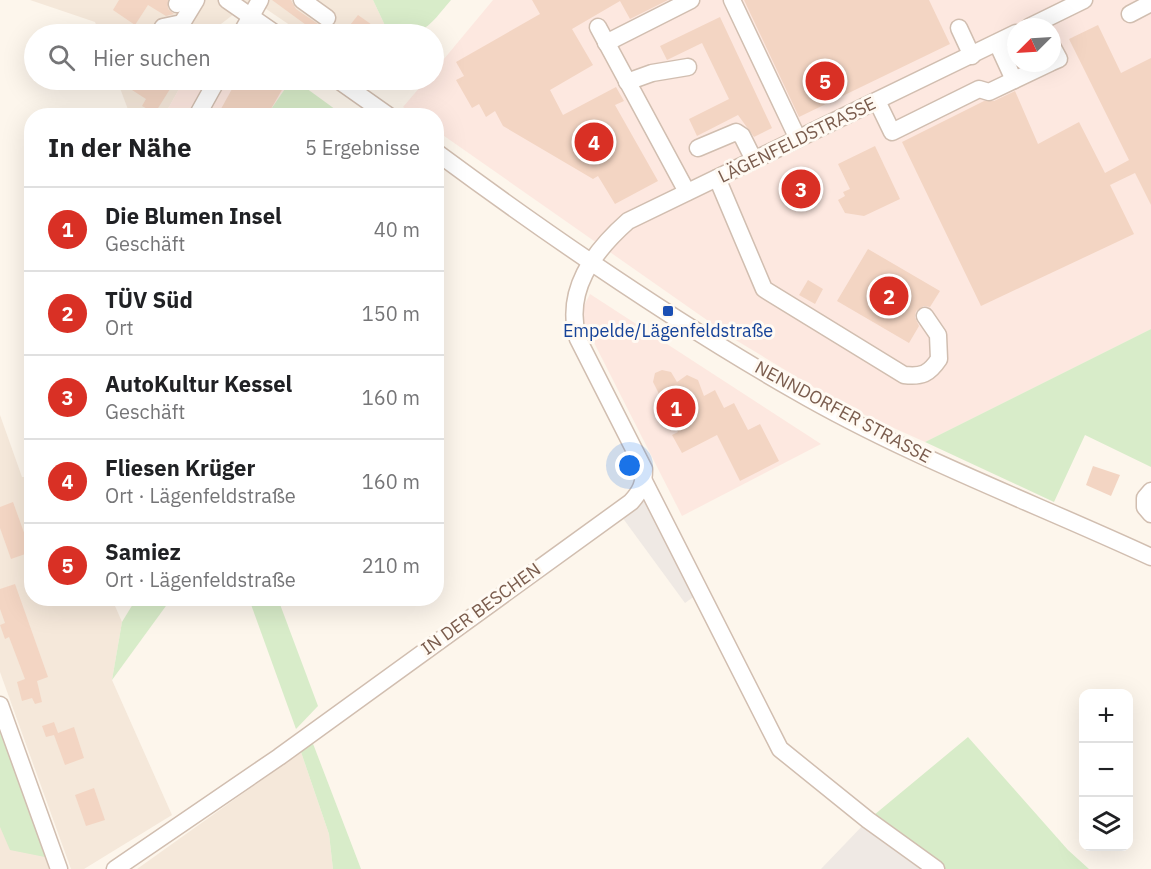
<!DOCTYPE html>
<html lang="de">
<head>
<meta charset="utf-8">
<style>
  body { margin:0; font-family:"IBM Plex Sans",sans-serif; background:#f2f2f2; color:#202124 }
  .controls { position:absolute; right:18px; bottom:18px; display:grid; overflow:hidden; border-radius:12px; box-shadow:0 6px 24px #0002 }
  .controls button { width:54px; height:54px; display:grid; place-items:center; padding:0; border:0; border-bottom:2px solid #e0e0e0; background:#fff; color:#202124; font:30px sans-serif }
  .compass { position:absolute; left:1007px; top:18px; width:54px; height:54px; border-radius:50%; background:#fff; box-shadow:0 6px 24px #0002; rotate:246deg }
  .you { position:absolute; left:630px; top:466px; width:21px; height:21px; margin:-15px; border:4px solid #fff; border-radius:50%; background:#1a73e8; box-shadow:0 0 0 9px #1a73e833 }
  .badge { display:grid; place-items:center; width:39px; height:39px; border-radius:50%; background:#d93025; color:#fff; font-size:20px; font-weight:700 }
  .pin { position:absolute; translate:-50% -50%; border:3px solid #fff; box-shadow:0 2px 6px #0006 }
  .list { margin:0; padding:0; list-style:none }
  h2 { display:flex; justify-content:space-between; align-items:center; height:78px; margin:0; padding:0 24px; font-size:26px }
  h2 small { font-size:20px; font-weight:400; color:#757577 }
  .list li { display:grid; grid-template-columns:39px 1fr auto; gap:18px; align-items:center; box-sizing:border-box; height:84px; padding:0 24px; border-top:2px solid #e0e0e0 }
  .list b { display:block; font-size:22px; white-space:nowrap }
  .list p { margin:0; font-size:20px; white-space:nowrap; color:#757577 }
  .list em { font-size:20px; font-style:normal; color:#757577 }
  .icon { flex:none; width:33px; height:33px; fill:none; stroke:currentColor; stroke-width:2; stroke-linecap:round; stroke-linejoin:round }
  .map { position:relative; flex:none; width:1151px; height:869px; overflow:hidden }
  .search { position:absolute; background:#fff; box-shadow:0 6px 24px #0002; left:24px; top:24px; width:420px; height:66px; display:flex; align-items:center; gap:15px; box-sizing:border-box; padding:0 21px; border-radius:33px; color:#757577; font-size:22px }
  .panel { position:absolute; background:#fff; box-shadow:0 6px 24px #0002; left:24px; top:108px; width:420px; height:498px; border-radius:24px }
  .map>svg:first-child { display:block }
  .residential { fill:#f5e8da }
  .commercial { fill:#fde8e0; fill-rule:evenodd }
  .industrial { fill:#efe9e4 }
  .green { fill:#d8ecc9 }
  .building { fill:#f3d5c3 }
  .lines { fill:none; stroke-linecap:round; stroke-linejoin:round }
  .minor-casing { stroke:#d1beb0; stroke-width:19 }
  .minor { stroke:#fff; stroke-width:16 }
  .transit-dot { fill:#1a4fb4; stroke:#fffaf3; stroke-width:2 }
  .labels { text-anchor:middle; stroke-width:6; stroke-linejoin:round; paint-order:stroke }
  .street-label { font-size:18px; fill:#7a5c4d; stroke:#fffaf3 }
  .transit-label { font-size:18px; fill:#164399; stroke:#fffaf3 }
</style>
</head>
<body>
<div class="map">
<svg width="1151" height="869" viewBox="0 0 1151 869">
  <rect width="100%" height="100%" fill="#fdf6ec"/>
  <g class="residential">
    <path d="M30 0H252L208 34H100L95 22Z"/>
    <path d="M253 0H373L389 34H303Z"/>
    <path d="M117 80H184L164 116 130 115Z"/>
    <path d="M0 415 22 477H31L32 598 112 599 122 622 112 680 172 815 84 869H71L0 672Z"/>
    <path d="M0 724 45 857 49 869H0Z"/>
    <path d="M301 752 329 834 333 869H137Z"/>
  </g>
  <g class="commercial">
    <path d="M493 0H1151V329L925 442 845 406 734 339 437 131 436 116 414 115 403 107 426 80H434V71ZM1016 27H1052V63H1016Z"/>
    <path d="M184 80H291L267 115 164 116Z"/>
    <path d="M590 294 821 444 682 516 583 321 582 310Z"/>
  </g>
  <g class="industrial">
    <path d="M645 500 696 595 685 603 622 517Z"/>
    <path d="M868 820 936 869H821Z"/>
  </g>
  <g class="green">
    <path d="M373 0H451C427 28 427 34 389 34Z"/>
    <path d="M291 80H295L343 115H267Z"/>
    <path d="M1151 329V467L1085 435 1054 502 925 442Z"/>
    <path d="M136 599H171L112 680 122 622Z"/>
    <path d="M249 599H278L318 706 296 729Z"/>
    <path d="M0 724 45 857 10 850 0 827Z"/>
    <path d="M968 737 1068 850 1089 869H936L868 820Z"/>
    <path d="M312 741 361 869H333L329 834 301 752Z"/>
  </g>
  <g class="building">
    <path d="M119 0H168V9L174 14 166 16 148 5 135 25 113 10Z"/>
    <path d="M272 0H291L296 9 318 24 313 30Z"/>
    <path d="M532 0H668L630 19 620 1 572 29 593 65 550 90 563 115 616 87 624 101 615 105 658 181 615 204 598 176 593 179 503 126 495 111 486 117 479 104 472 108 456 80 464 76 456 62 540 14Z"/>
    <path d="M744 0H929L950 44 799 117Z"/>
    <path d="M358 15 375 27 370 34H343Z"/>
    <path d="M720 17 772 128 754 137 738 115 697 136 689 119 729 99 702 43 667 60 660 46Z"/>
    <path d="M1098 25 1121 73 1151 58V205L1135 173 1110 185 1134 234 981 306 902 142 984 101H994L1015 91 1038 144 1079 122 1105 173 1129 160 1069 39Z"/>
    <path d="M138 80H153L170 89 155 113 142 106 146 99 132 90Z"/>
    <path d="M237 80H268L283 88 267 116H217Z"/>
    <path d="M875 146 900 199 864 216 845 213 838 200 845 196 843 192 850 189 838 164Z"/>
    <path d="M868 249 940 291 930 307 924 306 916 311 915 317 919 326 909 343 837 301Z"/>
    <path d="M808 280 823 289 815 304 799 295Z"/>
    <path d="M662 370 671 372 677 382 687 375 698 380 704 396 715 390 724 408 734 403 748 430 760 424 779 461 740 481 717 435 682 453 672 435 678 432 653 382 655 373Z"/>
    <path d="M1093 466 1120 475 1111 496 1086 485Z"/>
    <path d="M13 502 31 552 11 559 0 528V507Z"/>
    <path d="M15 584 48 677 37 681 42 702 35 704 32 698 22 701 17 682 25 679 9 637 5 639 0 625 5 623 0 609V589Z"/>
    <path d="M54 722 58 733 74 727 84 758 65 765 54 735 46 737 42 726Z"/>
    <path d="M94 788 105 820 86 826 75 795Z"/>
  </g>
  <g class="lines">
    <defs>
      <g id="minor">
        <path d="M227 0 276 34"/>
        <path d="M302 0 327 18"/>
        <path d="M732 0 798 139"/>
        <path d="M177 4 180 0"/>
        <path d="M1130 14 1151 3"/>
        <path d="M598 27 687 192"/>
        <path d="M1029 27 1084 0"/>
        <path d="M959 28 972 56"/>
        <path d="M159 34 163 27 182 23 196 0"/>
        <path d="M241 34 260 0"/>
        <path d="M606 43 691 0"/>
        <path d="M997 43 1014 80"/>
        <path d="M1052 46 1059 59 1052 62"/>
        <path d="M338 80 389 116"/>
        <path d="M627 82 652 73 688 67"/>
        <path d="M877 101 892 132 979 89 989 92 1050 63"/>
        <path d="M197 116 217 80"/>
        <path d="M698 148 736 132 742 136 754 160"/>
        <path d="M436 152C551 237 670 319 794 390 908 456 1032 502 1151 557"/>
        <path d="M717 178 764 289 904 375C922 377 929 374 939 359L938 335 925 316"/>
        <path d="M644 481 780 749 868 820 936 869"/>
        <path d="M1151 491 1145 498V507L1151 514"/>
        <path d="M0 705 59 869"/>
        <path d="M115 869 279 757 631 502C641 491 644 484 644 469L578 339C564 291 593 252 628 221L1016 33"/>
      </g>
    </defs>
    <use href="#minor" class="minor-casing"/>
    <use href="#minor" class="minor"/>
  </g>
  <rect class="transit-dot" x="662" y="305" width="12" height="12" rx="3"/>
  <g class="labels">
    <g class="street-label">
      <text transform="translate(797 140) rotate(-26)" y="6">LÄGENFELDSTRASSE</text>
      <text transform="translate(843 412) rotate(28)" y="6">NENNDORFER STRASSE</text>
      <text transform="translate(481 609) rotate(-36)" y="6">IN DER BESCHEN</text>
    </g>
    <g class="transit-label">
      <text x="668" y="337">Empelde/Lägenfeldstraße</text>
    </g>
  </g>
</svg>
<div class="controls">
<button>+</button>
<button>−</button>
<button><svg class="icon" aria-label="layers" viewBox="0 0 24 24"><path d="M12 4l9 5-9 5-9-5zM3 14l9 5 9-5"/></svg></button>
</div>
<svg class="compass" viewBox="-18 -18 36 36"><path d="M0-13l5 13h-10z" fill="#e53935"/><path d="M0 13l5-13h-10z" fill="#757577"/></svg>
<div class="you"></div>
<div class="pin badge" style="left:676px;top:408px">1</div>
<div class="pin badge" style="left:889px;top:296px">2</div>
<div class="pin badge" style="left:801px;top:189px">3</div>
<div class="pin badge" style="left:594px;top:142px">4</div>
<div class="pin badge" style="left:825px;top:81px">5</div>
<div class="search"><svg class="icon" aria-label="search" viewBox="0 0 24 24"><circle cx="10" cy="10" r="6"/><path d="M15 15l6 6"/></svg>Hier suchen</div>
<section class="panel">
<h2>In der Nähe<small>5 Ergebnisse</small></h2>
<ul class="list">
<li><span class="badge">1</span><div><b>Die Blumen Insel</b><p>Geschäft</p></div><em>40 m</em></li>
<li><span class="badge">2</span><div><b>TÜV Süd</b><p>Ort</p></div><em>150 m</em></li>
<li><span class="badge">3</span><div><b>AutoKultur Kessel</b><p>Geschäft</p></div><em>160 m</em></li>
<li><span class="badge">4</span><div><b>Fliesen Krüger</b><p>Ort · Lägenfeldstraße</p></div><em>160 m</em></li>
<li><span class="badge">5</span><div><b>Samiez</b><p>Ort · Lägenfeldstraße</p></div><em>210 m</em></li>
</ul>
</section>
</div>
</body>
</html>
